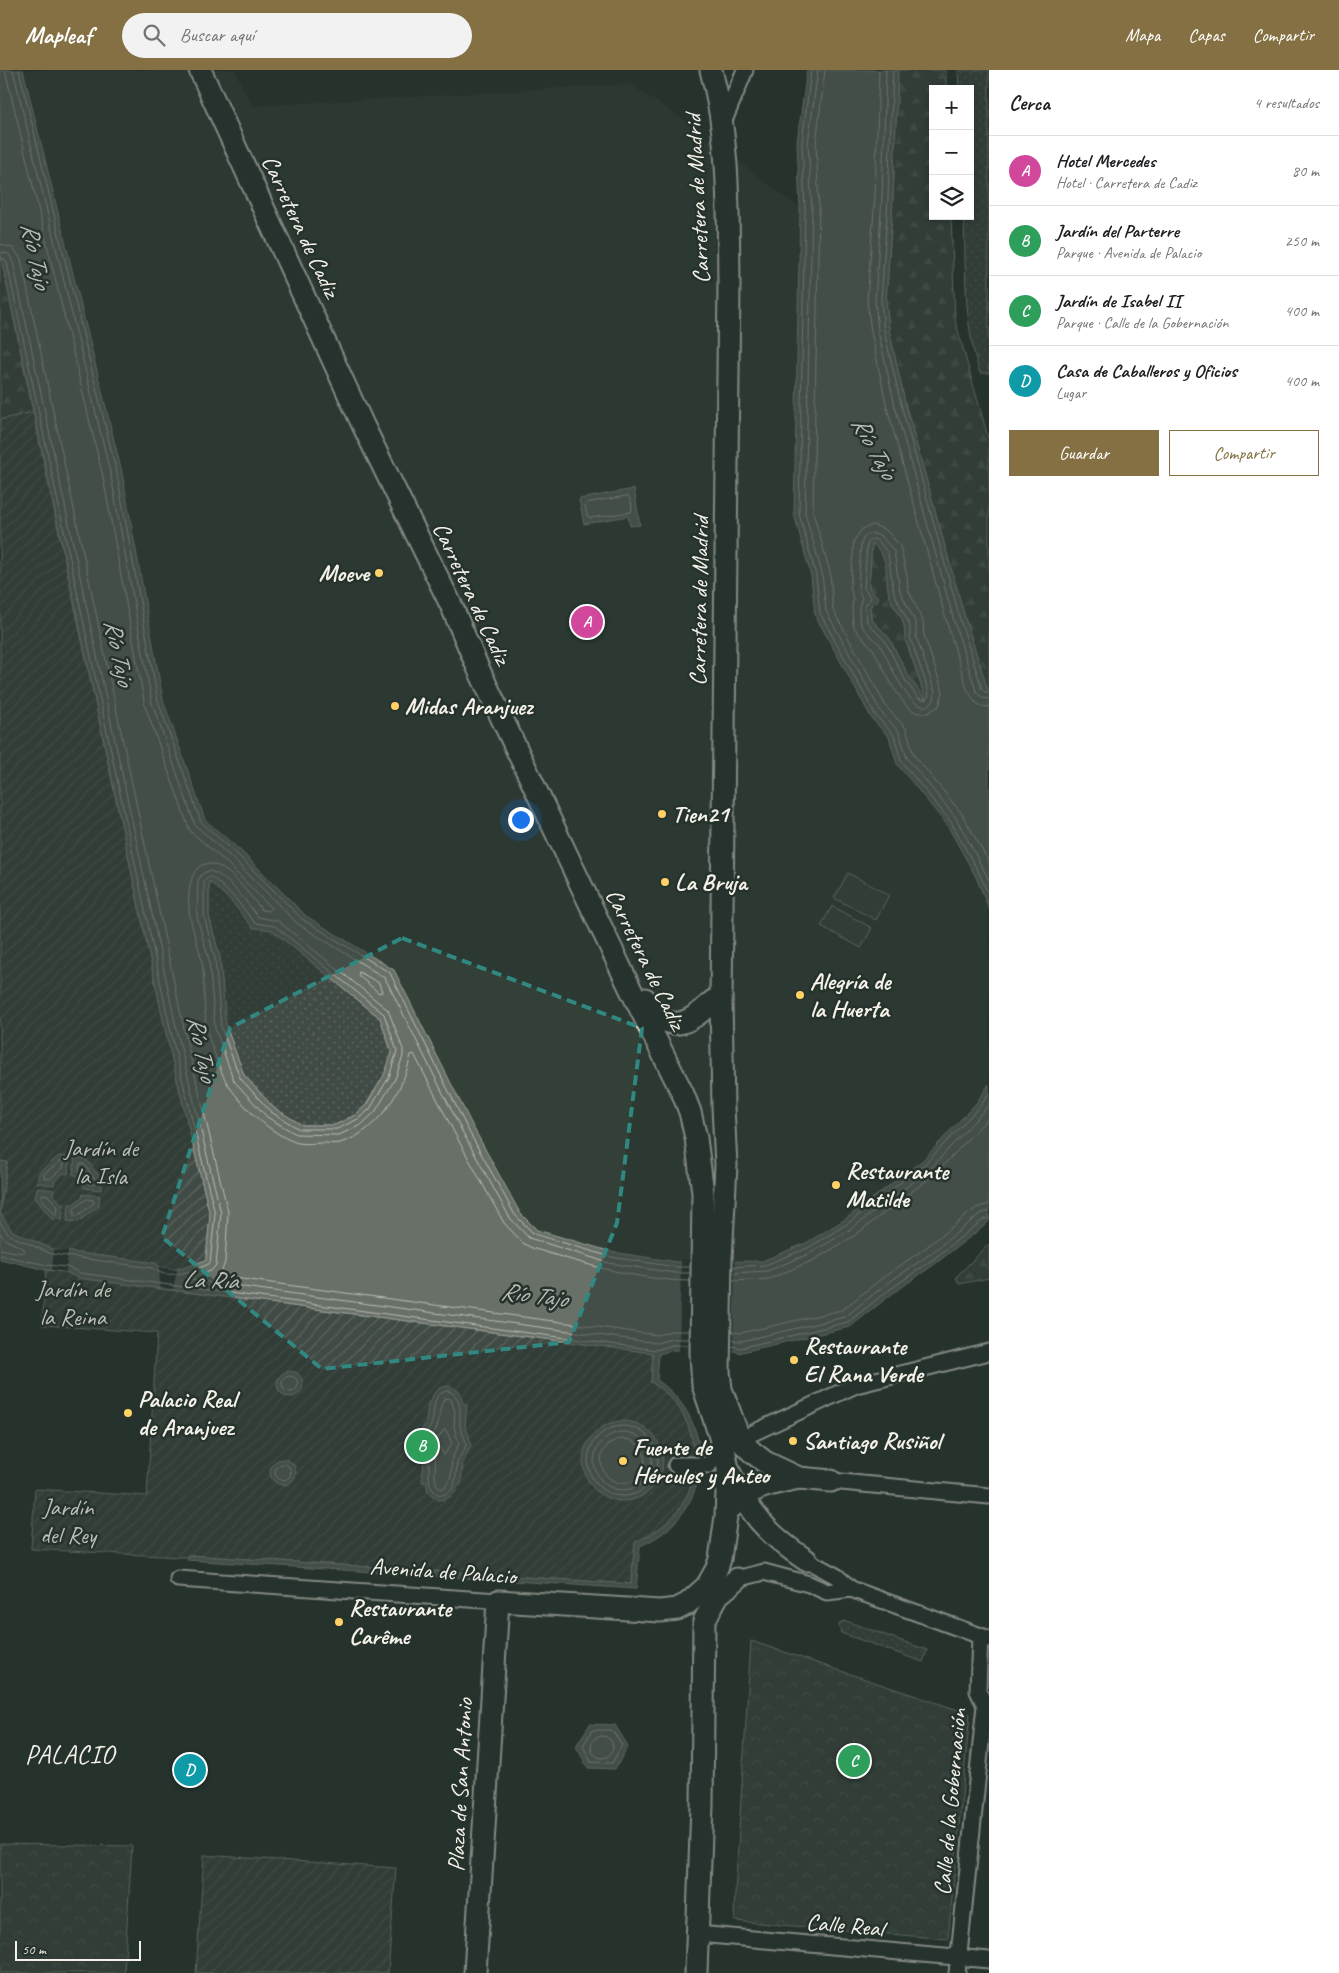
<!DOCTYPE html>
<html lang="es">
<head>
<meta charset="utf-8">
<style>
  body { margin:0; font-family:Caveat,sans-serif; background:#f2f2f2; color:#202124 }
  .controls { position:absolute; right:15px; top:15px; display:grid; overflow:hidden; border-radius:0px; box-shadow:0 2px 8px #0003 }
  .controls button { width:45px; height:45px; display:grid; place-items:center; padding:0; border:0; border-bottom:1px solid #e0e0e0; background:#fff; color:#202124; font:25px sans-serif }
  .scale { position:absolute; left:15px; bottom:12px; width:126px; box-sizing:border-box; padding-left:5px; border:2px solid #f4f1e8; border-top:0; font-size:14px; line-height:18px; white-space:nowrap; color:#f4f1e8; -webkit-text-stroke:4px #26332d; paint-order:stroke }
  .you { position:absolute; left:520px; top:749px; width:18px; height:18px; margin:-12px; border:4px solid #fff; border-radius:50%; background:#1a73e8; box-shadow:0 0 0 8px #1a73e833 }
  .badge { display:grid; place-items:center; width:32px; height:32px; border-radius:50%; background:#847042; color:#fff; font-size:16px; font-weight:700 }
  .pin { position:absolute; translate:-50% -50%; border:2px solid #fff; box-shadow:0 1px 5px #0006 }
  .list { margin:0; padding:0; list-style:none }
  h2 { display:flex; justify-content:space-between; align-items:center; height:65px; margin:0; padding:0 20px; font-size:21px }
  h2 small { font-size:16px; font-weight:400; color:#757577 }
  .list li { display:grid; grid-template-columns:32px 1fr auto; gap:15px; align-items:center; box-sizing:border-box; height:70px; padding:0 20px; border-top:1px solid #e0e0e0 }
  .list b { display:block; font-size:19px; white-space:nowrap }
  .list p { margin:0; font-size:16px; white-space:nowrap; color:#757577 }
  .list em { font-size:16px; font-style:normal; color:#757577 }
  .actions { display:flex; gap:10px; padding:15px 20px }
  .actions a { flex:1; padding:11px 0; border:1px solid #847042; border-radius:0px; text-align:center; font-size:18px; color:#847042 }
  .actions .main { background:#847042; color:#fff }
  .icon { flex:none; width:28px; height:28px; fill:none; stroke:currentColor; stroke-width:2; stroke-linecap:round; stroke-linejoin:round }
  .map { position:relative; flex:none; width:989px; height:1903px; overflow:hidden }
  header { display:flex; align-items:center; gap:30px; box-sizing:border-box; height:70px; padding:0 25px; background:#847042; color:#fff }
  header strong { font-size:24px }
  nav { display:flex; gap:28px; margin-inline-start:auto; font-size:18px }
  .search { width:350px; height:45px; background:#f2f2f2; display:flex; align-items:center; gap:12px; box-sizing:border-box; padding:0 18px; border-radius:28px; color:#757577; font-size:19px }
  main { display:flex }
  aside { flex:1; background:#fff }
  .map>svg:first-child { display:block }
  .built { fill:#333f39 }
  .grass { fill:url(#grass-dots); stroke:#9a9e96 }
  .forest { fill:url(#forest-firs); stroke:#9a9e96 }
  .park { fill:url(#park-crowns); stroke:#9a9e96 }
  .garden { fill:url(#garden-furrows); stroke:#9a9e96 }
  .pitch { fill:#414b45; stroke:#9a9e96 }
  .water { fill:#676f68; stroke:#9fa39b; fill-rule:evenodd }
  .pier { fill:#26332d }
  .lines { fill:none; stroke-linecap:round; stroke-linejoin:round }
  .shore { stroke:#bcbdb5; stroke-width:1 }
  .street-casing { stroke:#f4f1e8; stroke-width:19 }
  .secondary-casing { stroke:#f4f1e8; stroke-width:25 }
  .street { stroke:#26332d; stroke-width:15 }
  .secondary { stroke:#26332d; stroke-width:21 }
  .marked { fill:none; stroke:#318880; stroke-width:4; stroke-dasharray:10 6; stroke-linejoin:round }
  .poi-dot { fill:#ffd166; stroke:#26332d; stroke-width:2 }
  .labels { text-anchor:middle; stroke-width:5; stroke-linejoin:round; paint-order:stroke }
  .street-label { font-size:24px; fill:#f4f1e8; stroke:#26332d }
  .poi-label { font-size:24px; font-weight:bold; fill:#f4f1e8; stroke:#26332d; text-anchor:start }
  .park-label { font-size:24px; fill:#bebfb7; stroke:#26332d }
  .water-label { font-size:25px; font-style:italic; fill:#bcbdb5; stroke:#26332d }
  .quarter-label { font-size:26px; letter-spacing:1px; fill:#f4f1e8; stroke:#26332d }
</style>
</head>
<body>
<header>
<strong>Mapleaf</strong>
<div class="search"><svg class="icon" aria-label="search" viewBox="0 0 24 24"><circle cx="10" cy="10" r="6"/><path d="M15 15l6 6"/></svg>Buscar aquí</div>
<nav><a>Mapa</a><a>Capas</a><a>Compartir</a></nav>
</header>
<main>
<div class="map">
<svg width="989" height="1903" viewBox="0 0 989 1903">
  <defs>
    <pattern id="grass-dots" width="8" height="8" patternUnits="userSpaceOnUse" patternTransform="scale(1.25)"><rect width="8" height="8" fill="#414b45"/><path d="M2 2h.1M6 6h.1" fill="none" stroke="#5d6560" stroke-width="1.8" stroke-linecap="round"/></pattern>
    <pattern id="forest-firs" width="22" height="20" patternUnits="userSpaceOnUse" patternTransform="scale(1.25)"><rect width="22" height="20" fill="#414b45"/><path d="M5 1l3.5 6h-7zM16 11l3.5 6h-7z" fill="#5d6560"/></pattern>
    <pattern id="park-crowns" width="20" height="18" patternUnits="userSpaceOnUse" patternTransform="scale(1.25)"><rect width="20" height="18" fill="#414b45"/><path d="M2 6a3 3 0 1 1 6 0M12 15a3 3 0 1 1 6 0" fill="none" stroke="#5d6560"/></pattern>
    <pattern id="garden-furrows" width="10" height="10" patternUnits="userSpaceOnUse" patternTransform="scale(1.25)"><rect width="10" height="10" fill="#414b45"/><path d="M-1 1l2-2M0 10L10 0M9 11l2-2" fill="none" stroke="#5d6560"/></pattern>
  </defs>
  <rect width="100%" height="100%" fill="#26332d"/>
  <filter id="ink" filterUnits="userSpaceOnUse"><feTurbulence type="fractalNoise" baseFrequency=".02" numOctaves="2"/><feDisplacementMap in="SourceGraphic" scale="10" xChannelSelector="R" yChannelSelector="G"/><feConvolveMatrix kernelMatrix="1 2 1 2 8 2 1 2 1" color-interpolation-filters="sRGB"/></filter>
  <g filter="url(#ink)">
    <path class="built" d="M23 0H235L252 36 630 14 681 48 800 138 794 444 811 506 815 545 872 649 889 667 897 694 947 755 976 807 989 839V1014L977 1032 923 1090 844 1150 806 1173 762 1191 677 1192 612 1182 537 1160 520 1143 472 1055 394 900 306 846 240 780 205 750 163 630 122 403Z"/>
    <g class="grass">
      <path d="M958 0H989V303H980C963 253 966 199 964 146H970V19H959Z"/>
      <path d="M209 811 231 831 272 860 380 948 392 983 385 1005 366 1035 355 1045 335 1055H302L274 1038 244 1005 226 956 220 888 209 846Z"/>
      <path d="M846 1551 927 1580 923 1592 841 1563 839 1555 841 1552Z"/>
    </g>
    <g class="forest">
      <path d="M898 0H946V19H933V146H951L955 250 989 371V624L965 548 905 333 889 259 886 231 893 128Z"/>
      <path d="M0 182 33 342 0 350Z"/>
      <path d="M872 472C875 476 881 480 883 484 889 496 886 511 889 524 893 541 906 545 905 568L927 632 909 607 889 568 871 549 869 518Z"/>
      <path d="M989 1174V1208L959 1214 956 1207Z"/>
    </g>
    <g class="park">
      <path d="M751 1571 970 1644 948 1869 735 1851 734 1840Z"/>
      <path d="M0 1774 132 1776 124 1903H0Z"/>
    </g>
    <g class="garden">
      <path d="M33 342 167 968 210 1145 206 1190C192 1195 168 1207 155 1193L54 1180 12 1161 0 1143 7 1092 0 1091V350Z"/>
      <path d="M46 1200 66 1202 78 1208 653 1283 651 1312C659 1317 668 1323 674 1331 703 1367 703 1421 668 1453 658 1462 647 1467 635 1473L631 1514 188 1485 187 1487H179L31 1479 35 1419 147 1426 157 1263 42 1255Z"/>
      <path d="M204 1785 396 1798 388 1903H196Z"/>
    </g>
    <g class="pitch">
      <path d="M848 803 889 825 876 850 834 828Z"/>
      <path d="M832 836 872 858 861 878 821 856Z"/>
    </g>
    <g class="water">
      <path d="M0 0H23L122 403 163 630 205 750 240 780 306 846 394 900 472 1055 520 1143 537 1160 612 1182 677 1192 762 1191 806 1173 844 1150 923 1090 977 1032 989 1014V1151L984 1156 935 1194 892 1224 850 1257 738 1283 735 1281 673 1280 659 1284 657 1310C684 1328 698 1356 701 1388H695C690 1351 682 1333 651 1312L653 1283 78 1208 66 1202 46 1200 0 1189V1091L7 1092 0 1143 12 1161 54 1180 156 1193 159 1197 177 1200 206 1190 210 1145 167 968 0 182ZM209 811 231 831 253 858 272 860 380 948 392 983 384 1005 366 1035 355 1045 335 1055H302L274 1038 244 1005 226 956 220 888 209 846Z"/>
      <path d="M807 0H898L893 128 886 231 889 259 905 333 965 548 989 624V839L976 807 947 755 897 694 889 667 872 649 815 545 811 506 794 444 800 138 797 72ZM872 473C891 489 884 503 889 524 893 541 906 545 905 568L926 630 909 607 889 568 871 549 870 537 879 528 869 518Z"/>
      <path d="M634 419 640 455 630 456 628 446 584 454 579 429Z"/>
      <path d="M59 1086 70 1087 68 1104 64 1103 55 1111 54 1115 37 1113 39 1102Z"/>
      <path d="M75 1087 86 1089 102 1110 101 1120 84 1118V1114L76 1105H73Z"/>
      <path d="M37 1118 54 1120 53 1124 61 1133H64L62 1150 52 1149 35 1128Z"/>
      <path d="M83 1124 100 1126 99 1136 78 1152 67 1151 69 1134H73L82 1127Z"/>
      <circle cx="290" cy="1314" r="13"/>
      <path d="M450 1316 460 1322 463 1334H467L465 1357 469 1365 471 1376 463 1392 461 1415H458C456 1425 449 1430 438 1430L428 1422 426 1412H422L424 1390 419 1382 417 1372 419 1363 426 1353 428 1332H431C433 1321 439 1316 450 1316Z"/>
      <circle cx="623" cy="1391" r="40"/>
      <circle cx="283" cy="1402" r="13"/>
      <path d="M694 1407 699 1408C690 1440 671 1463 640 1476L636 1519 187 1490 188 1485 631 1514 635 1472C667 1457 683 1442 694 1407Z"/>
      <path d="M590 1654 615 1655 628 1676 615 1699 588 1698 576 1676Z"/>
    </g>
    <g class="pier">
      <path d="M54 1180 68 1181 66 1202 52 1200Z"/>
      <path d="M681 1189 735 1190 733 1283 679 1282Z"/>
      <path d="M159 1197 177 1200 173 1219 160 1218Z"/>
    </g>
    <g class="lines">
      <g class="shore">
        <path d="M5 0 103 407 145 636 190 761 228 794 271 838 269 841 262 840C250 826 223 786 202 795 187 802 187 837 191 851 194 865 199 878 202 892 205 914 203 938 207 960 210 972 222 1007 229 1016 244 1038 270 1063 295 1072 303 1075 313 1073 322 1073 328 1073 335 1074 340 1073 378 1062 403 1021 411 985L414 984 455 1064 504 1153 524 1174 532 1178C584 1194 636 1210 690 1211"/>
        <path d="M13 0 111 406 152 633 195 755 233 789 298 854 385 908 462 1061 510 1148 529 1168 609 1193 675 1203H690"/>
        <path d="M19 0 117 404 158 631 201 752 237 784 302 849 390 903 467 1058 515 1145 534 1164 611 1187 676 1197H690"/>
        <path d="M811 0 802 73 805 138 799 443 816 505 820 543 876 646 894 665 901 691 951 752 980 805 989 826"/>
        <path d="M818 0 808 73 812 138 805 443 822 503 826 541 881 642 899 662 907 688 956 748 989 810"/>
        <path d="M825 0 816 73 819 138 813 442 830 502 833 540 887 638 906 658 914 685 962 744 989 792"/>
        <path d="M879 0 875 127 867 230 871 262 887 338 947 553 967 619 975 632 981 636 989 637"/>
        <path d="M886 0 882 127 875 231 878 261 895 336 954 551 976 621 982 628 989 629"/>
        <path d="M893 0 888 128 881 231 884 260 901 334 960 549 982 619 985 622 989 623"/>
        <path d="M0 174 13 178 21 189 185 964 228 1142 225 1192 220 1206 657 1265 671 1261H689"/>
        <path d="M0 182 9 184 13 192 178 966 221 1143 216 1195 211 1201 193 1206 192 1210 657 1273 671 1269H689"/>
        <path d="M0 188 5 189 7 193 172 967 215 1144 210 1193 207 1195C190 1201 168 1211 152 1198L52 1184 9 1165 0 1152"/>
        <path d="M628 426C631 428 633 438 631 442L590 448 587 446 585 436 587 433Z"/>
        <path d="M873 455 886 460 900 476 907 506 908 519 923 551 924 565 943 622 939 636 928 643H917L907 637 893 617 873 579 857 562 853 555 852 538 853 529 850 517 854 471 861 460Z"/>
        <path d="M871 463 881 466 894 481 900 521 916 554V566L935 622 934 630C913 657 888 587 880 575 874 567 862 561 860 551 858 543 859 535 862 528L858 518 861 474 864 467Z"/>
        <path d="M873 469 878 471 888 483 894 523 910 556V567L929 622 928 627 924 630 918 628 905 610 885 571 867 552 865 536 871 528 864 518 867 475 869 471Z"/>
        <path d="M209 801C226 803 248 834 258 847L278 851 388 940 403 979V986L395 1009 375 1042 361 1055 339 1065 296 1064 267 1047 234 1011 215 958 209 890 197 847 198 810 202 804Z"/>
        <path d="M210 807 214 809 235 828 255 853 275 856 384 944 397 981 389 1007 370 1039 358 1049 337 1059H299L271 1042 240 1008 221 957 215 889 204 846V812Z"/>
        <path d="M359 902 379 913 382 922 379 923 359 906Z"/>
        <path d="M62 1091 64 1093 63 1098 50 1109 44 1108V1104Z"/>
        <path d="M80 1094H84L96 1111 95 1114H89L79 1101Z"/>
        <path d="M43 1124 48 1125 58 1137 57 1144 54 1143 41 1128Z"/>
        <path d="M87 1129 93 1130 94 1133 77 1146H74V1139Z"/>
        <path d="M0 1163 6 1170 23 1178 25 1181 22 1183 0 1179"/>
        <path d="M0 1185 47 1195 67 1197 80 1203 656 1280 672 1275H689"/>
        <path d="M733 1197 765 1195 808 1178 847 1154 926 1093 981 1035 989 1023"/>
        <path d="M733 1203 767 1201 811 1183 851 1159 930 1099 989 1035"/>
        <path d="M732 1211 769 1209 814 1190 854 1166 935 1104 989 1047"/>
        <path d="M732 1262 741 1263 842 1240 881 1209 924 1179 976 1138 989 1134"/>
        <path d="M731 1270 741 1271 845 1247 885 1215 929 1185 980 1144 989 1141"/>
        <path d="M731 1276 740 1278 848 1252 889 1220 932 1190 984 1149 989 1148"/>
        <circle cx="290" cy="1314" r="8"/>
        <path d="M449 1321C464 1328 459 1344 460 1356 461 1363 466 1368 466 1375 464 1381 461 1385 458 1390 454 1402 460 1424 440 1425 425 1419 430 1403 429 1390 428 1384 422 1380 422 1372 422 1364 428 1362 431 1355 436 1344 429 1322 449 1321Z"/>
        <path d="M445 1328 451 1329 455 1342 454 1357 459 1374 452 1388 451 1406 445 1417 441 1419C431 1412 437 1398 435 1387 433 1382 429 1378 429 1372 430 1365 435 1363 437 1357 441 1346 438 1337 445 1328Z"/>
        <circle cx="623" cy="1391" r="35"/>
        <path d="M446 1360 452 1373 444 1385 436 1372 443 1361Z"/>
        <circle cx="623" cy="1391" r="29"/>
        <circle cx="623" cy="1391" r="22"/>
        <circle cx="283" cy="1402" r="8"/>
        <path d="M593 1660H612L622 1675 612 1693 591 1692 583 1676Z"/>
        <circle cx="602" cy="1677" r="11"/>
      </g>
      <defs>
        <g id="street">
          <path d="M723 53 745 0"/>
          <path d="M753 1363 856 1315 989 1282"/>
          <path d="M676 1395H709L717 1383"/>
          <path d="M831 1411 989 1426"/>
          <path d="M806 1490 836 1506 851 1519 989 1569"/>
          <path d="M178 1509 498 1531"/>
          <path d="M737 1509 764 1502 809 1514 827 1522 851 1519"/>
          <path d="M698 1864 989 1890"/>
          <path d="M957 1903 985 1635 978 1621 980 1566"/>
        </g>
        <g id="secondary">
          <path d="M200 0 362 353 452 537 478 598 630 918 683 1024 690 1042 696 1068 703 1123 701 1283 703 1315 724 1379 728 1399 726 1446 720 1489 717 1498 707 1516 687 1534 677 1539 660 1541 498 1531 475 1903"/>
          <path d="M711 0C730 70 728 143 729 214L721 930 723 1037 726 1095 721 1189 719 1301 721 1319 740 1370 752 1382 765 1392 799 1408 831 1411"/>
          <path d="M645 929C667 966 687 956 713 931L721 930"/>
          <path d="M729 1401C748 1442 768 1465 806 1490"/>
          <path d="M732 1437C750 1417 774 1413 799 1408"/>
          <path d="M696 1903 702 1735 704 1551 718 1525 737 1509"/>
        </g>
      </defs>
      <use href="#street" class="street-casing"/>
      <use href="#secondary" class="secondary-casing"/>
      <use href="#street" class="street"/>
      <use href="#secondary" class="secondary"/>
    </g>
  </g>
  <path d="M0 0H989V1903H0ZM402 868 642 958 617 1153 569 1272 322 1299 162 1167 230 958Z" fill="#26332d" fill-opacity=".55" fill-rule="evenodd"/>
  <path class="marked" d="M402 868 642 958 617 1153 569 1272 322 1299 162 1167 230 958Z"/>
  <g class="poi-dot">
    <circle cx="379" cy="503" r="5"/>
    <circle cx="395" cy="636" r="5"/>
    <circle cx="662" cy="744" r="5"/>
    <circle cx="665" cy="812" r="5"/>
    <circle cx="800" cy="925" r="5"/>
    <circle cx="836" cy="1115" r="5"/>
    <circle cx="794" cy="1290" r="5"/>
    <circle cx="128" cy="1343" r="5"/>
    <circle cx="793" cy="1371" r="5"/>
    <circle cx="623" cy="1391" r="5"/>
    <circle cx="339" cy="1552" r="5"/>
  </g>
  <g class="labels">
    <g class="street-label">
      <text transform="translate(697 129) rotate(-93)" y="8">Carretera de Madrid</text>
      <text transform="translate(301 156) rotate(65)" y="8">Carretera de Cadiz</text>
      <text transform="translate(472 523) rotate(65)" y="8">Carretera de Cadiz</text>
      <text transform="translate(699 531) rotate(-89)" y="8">Carretera de Madrid</text>
      <text transform="translate(646 889) rotate(64)" y="8">Carretera de Cadiz</text>
      <text transform="translate(443 1501) rotate(4)" y="8">Avenida de Palacio</text>
      <text transform="translate(460 1715) rotate(-87)" y="8">Plaza de San Antonio</text>
      <text transform="translate(950 1732) rotate(-85)" y="8">Calle de la Gobernación</text>
      <text transform="translate(845 1855) rotate(5)" y="8">Calle Real</text>
    </g>
    <g class="poi-label">
      <text x="369" y="511" text-anchor="end">Moeve</text>
      <text x="405" y="644">Midas Aranjuez</text>
      <text x="672" y="752">Tien21</text>
      <text x="675" y="820">La Bruja</text>
      <text x="810" y="919">Alegría de<tspan x="810" dy="28">la Huerta</tspan></text>
      <text x="846" y="1109">Restaurante<tspan x="846" dy="28">Matilde</tspan></text>
      <text x="804" y="1284">Restaurante<tspan x="804" dy="28">El Rana Verde</tspan></text>
      <text x="138" y="1337">Palacio Real<tspan x="138" dy="28">de Aranjuez</tspan></text>
      <text x="803" y="1379">Santiago Rusiñol</text>
      <text x="633" y="1385">Fuente de<tspan x="633" dy="28">Hércules y Anteo</tspan></text>
      <text x="349" y="1546">Restaurante<tspan x="349" dy="28">Carême</tspan></text>
    </g>
    <g class="park-label">
      <text x="101" y="1086">Jardín de<tspan x="101" dy="28">la Isla</tspan></text>
      <text x="73" y="1227">Jardín de<tspan x="73" dy="28">la Reina</tspan></text>
      <text x="68" y="1445">Jardín<tspan x="68" dy="28">del Rey</tspan></text>
    </g>
    <g class="water-label">
      <text transform="translate(37 185) rotate(78)" y="9">Río Tajo</text>
      <text transform="translate(875 377) rotate(61)" y="9">Río Tajo</text>
      <text transform="translate(120 582) rotate(78)" y="9">Río Tajo</text>
      <text transform="translate(203 978) rotate(78)" y="9">Río Tajo</text>
      <text transform="translate(210 1209) rotate(2)" y="9">La Ría</text>
      <text transform="translate(534 1224) rotate(7)" y="9">Río Tajo</text>
    </g>
    <g class="quarter-label">
      <text x="70" y="1693">PALACIO</text>
    </g>
  </g>
</svg>
<div class="controls">
<button>+</button>
<button>−</button>
<button><svg class="icon" aria-label="layers" viewBox="0 0 24 24"><path d="M12 4l9 5-9 5-9-5zM3 14l9 5 9-5"/></svg></button>
</div>
<div class="scale">50 m</div>
<div class="you"></div>
<div class="pin badge" style="left:587px;top:552px;background:#d1479c">A</div>
<div class="pin badge" style="left:422px;top:1376px;background:#2e9e5b">B</div>
<div class="pin badge" style="left:854px;top:1691px;background:#2e9e5b">C</div>
<div class="pin badge" style="left:190px;top:1700px;background:#0f9aa8">D</div>
</div>
<aside>
<h2>Cerca<small>4 resultados</small></h2>
<ul class="list">
<li><span class="badge" style="background:#d1479c">A</span><div><b>Hotel Mercedes</b><p>Hotel · Carretera de Cadiz</p></div><em>80 m</em></li>
<li><span class="badge" style="background:#2e9e5b">B</span><div><b>Jardín del Parterre</b><p>Parque · Avenida de Palacio</p></div><em>250 m</em></li>
<li><span class="badge" style="background:#2e9e5b">C</span><div><b>Jardín de Isabel II</b><p>Parque · Calle de la Gobernación</p></div><em>400 m</em></li>
<li><span class="badge" style="background:#0f9aa8">D</span><div><b>Casa de Caballeros y Oficios</b><p>Lugar</p></div><em>400 m</em></li>
</ul>
<div class="actions"><a class="main">Guardar</a><a>Compartir</a></div>
</aside>
</main>
</body>
</html>
